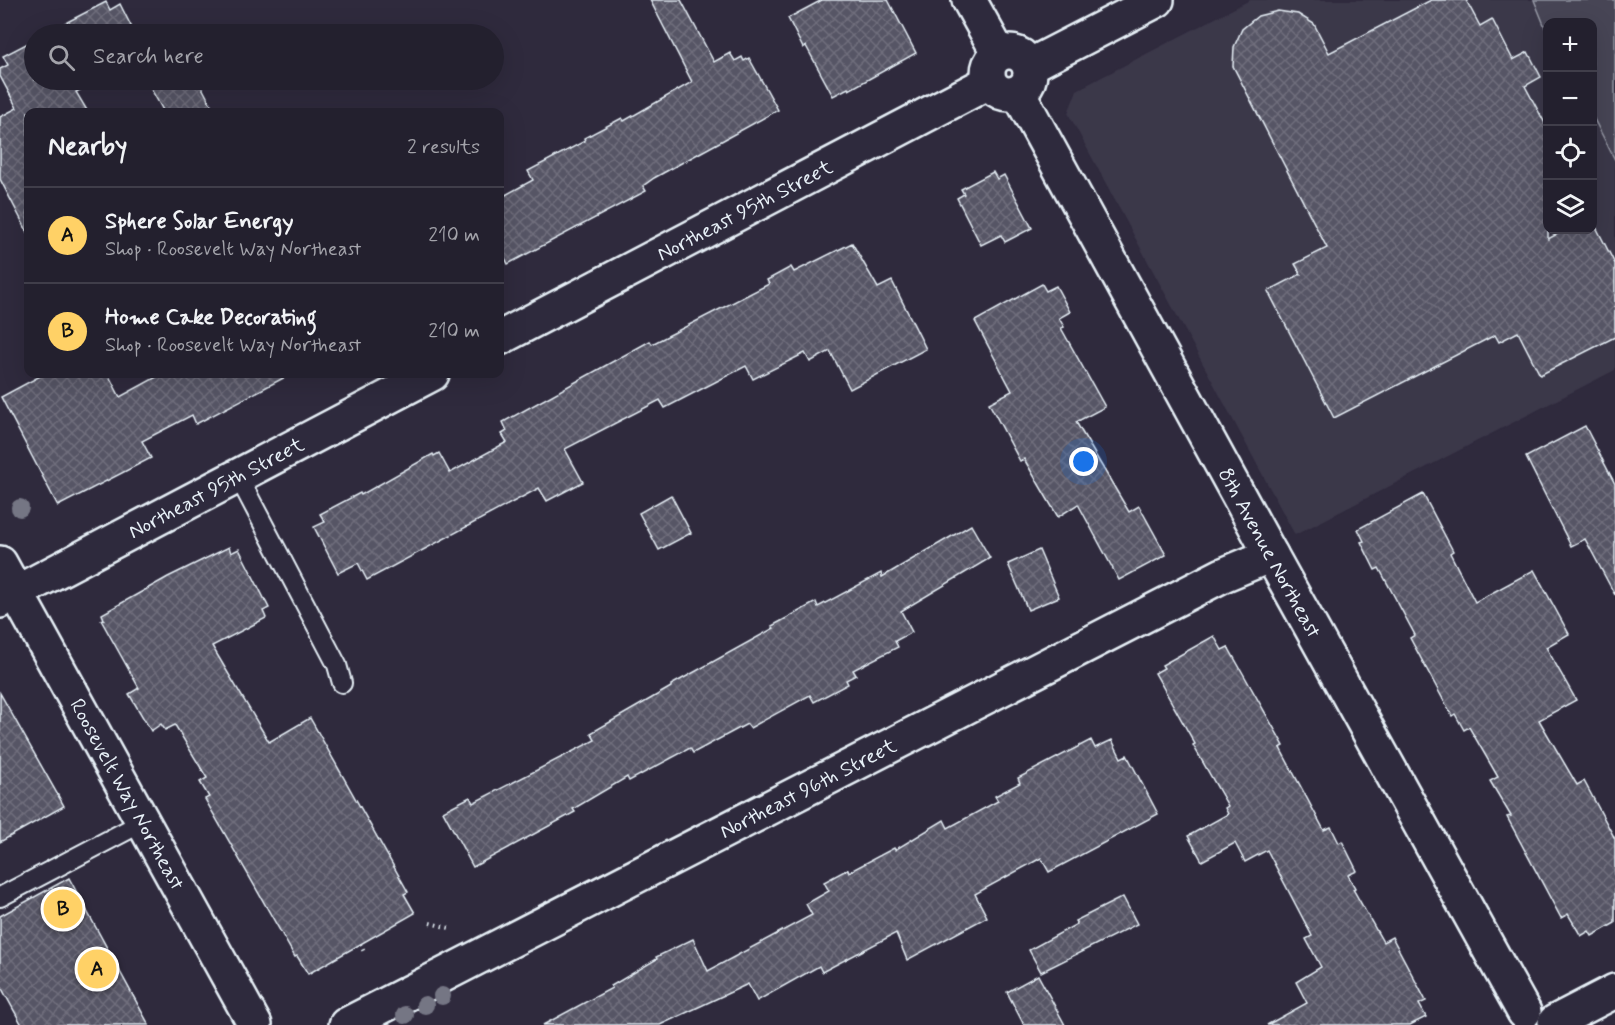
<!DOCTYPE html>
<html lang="en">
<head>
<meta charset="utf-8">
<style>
  body { margin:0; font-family:Mynerve,sans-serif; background:#2b2836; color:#f1f3f6 }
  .controls { position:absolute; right:18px; top:18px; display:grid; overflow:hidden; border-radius:12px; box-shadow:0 6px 24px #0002 }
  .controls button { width:54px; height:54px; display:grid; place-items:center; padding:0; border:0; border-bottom:2px solid #403e4a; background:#23202e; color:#f1f3f6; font:30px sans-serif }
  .you { position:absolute; left:1084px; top:462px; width:21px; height:21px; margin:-15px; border:4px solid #fff; border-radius:50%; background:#1a73e8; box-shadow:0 0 0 9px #1a73e833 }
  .badge { display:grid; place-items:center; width:39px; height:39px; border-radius:50%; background:#ffd166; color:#111; font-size:20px; font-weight:700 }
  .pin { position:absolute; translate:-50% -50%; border:3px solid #fff; box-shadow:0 2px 6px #0006 }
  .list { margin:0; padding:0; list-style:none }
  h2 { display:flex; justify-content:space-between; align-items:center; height:78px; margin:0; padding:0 24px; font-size:26px }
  h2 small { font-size:20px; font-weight:400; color:#a3a3aa }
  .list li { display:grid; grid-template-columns:39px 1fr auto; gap:18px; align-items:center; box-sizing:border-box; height:96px; padding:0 24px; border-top:2px solid #403e4a }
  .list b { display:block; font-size:22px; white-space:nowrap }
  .list p { margin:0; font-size:20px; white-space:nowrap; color:#a3a3aa }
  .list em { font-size:20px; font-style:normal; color:#a3a3aa }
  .icon { flex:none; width:33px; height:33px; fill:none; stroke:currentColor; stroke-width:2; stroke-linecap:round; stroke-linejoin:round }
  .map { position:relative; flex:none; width:1615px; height:1025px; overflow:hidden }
  .search { position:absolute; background:#23202e; box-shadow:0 6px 24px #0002; left:24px; top:24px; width:480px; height:66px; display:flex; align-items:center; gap:15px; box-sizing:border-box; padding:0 21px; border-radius:33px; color:#a3a3aa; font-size:22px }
  .panel { position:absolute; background:#23202e; box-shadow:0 6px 24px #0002; left:24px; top:108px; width:480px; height:270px; border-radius:12px }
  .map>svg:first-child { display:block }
  .built { fill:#3b3749; fill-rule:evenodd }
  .grass { fill:#464455; stroke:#979aa6; stroke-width:1.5 }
  .building { fill:url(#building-cross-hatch); stroke:#e8f1f8; stroke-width:1.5 }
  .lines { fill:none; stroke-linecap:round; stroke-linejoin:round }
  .service-casing { stroke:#e8f1f8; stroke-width:22 }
  .minor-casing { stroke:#e8f1f8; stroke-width:38 }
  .secondary-casing { stroke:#e8f1f8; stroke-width:38 }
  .path { stroke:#e8f1f8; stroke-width:4; stroke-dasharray:1.5 4.5; stroke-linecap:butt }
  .service { stroke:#2f2a3d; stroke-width:18 }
  .minor { stroke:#2f2a3d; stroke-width:33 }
  .secondary { stroke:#2f2a3d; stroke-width:33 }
  .tree { fill:#757684 }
  .labels { text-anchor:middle; stroke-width:5; stroke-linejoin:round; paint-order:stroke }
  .street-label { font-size:21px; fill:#e8f1f8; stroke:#2f2a3d }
</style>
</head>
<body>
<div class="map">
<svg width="1615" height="1025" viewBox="0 0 1615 1025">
  <defs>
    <pattern id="building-cross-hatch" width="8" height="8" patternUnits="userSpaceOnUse" patternTransform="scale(1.5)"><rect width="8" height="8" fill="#575565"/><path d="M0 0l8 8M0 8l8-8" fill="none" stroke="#6f6e7c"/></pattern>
  </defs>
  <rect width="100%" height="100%" fill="#2f2a3d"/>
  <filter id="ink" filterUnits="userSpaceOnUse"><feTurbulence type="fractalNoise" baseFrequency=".0167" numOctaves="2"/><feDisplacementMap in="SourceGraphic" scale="12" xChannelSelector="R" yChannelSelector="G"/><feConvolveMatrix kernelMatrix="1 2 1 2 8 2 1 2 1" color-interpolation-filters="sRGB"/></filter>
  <g filter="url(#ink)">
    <path class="built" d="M1250 0H1615V370L1295 535 1068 113 1077 90ZM1548 22H1592V230H1548Z"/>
    <path class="grass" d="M1534 0H1615V160L1593 117 1592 22H1548L1547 32Z"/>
    <g class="building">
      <path d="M650 0H681L714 62 730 53 735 61 742 57 744 61 749 58 778 110 654 178 643 186 646 191 508 264 500 248V198L533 180 528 171 585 141 584 138 622 118 624 121 692 82Z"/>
      <path d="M822 0H888L916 53 849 90 848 88 833 96 806 46 803 48 788 18Z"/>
      <path d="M1431 0H1466L1480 26 1492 19 1513 60 1528 52 1541 77 1525 86 1548 129V239L1565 230H1593V221L1615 264V337L1540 375 1518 332 1499 342 1495 335 1334 418 1268 291 1301 274 1295 264 1327 248 1233 66 1234 47 1242 29 1258 16 1278 11 1298 14 1314 24 1329 53Z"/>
      <path d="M106 2 110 10 120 4 135 34H44Z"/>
      <path d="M34 40V80H99L76 92 88 112H28V233L0 179V117L17 108 0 76V69L8 65 3 56Z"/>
      <path d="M146 80H198L215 112H164Z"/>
      <path d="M993 172 997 179 1004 175 1032 228 1005 242 1001 235 981 245 957 198 964 194 961 189Z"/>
      <path d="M852 243 878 288 892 281 926 349 850 389 830 351 810 362 805 353 753 379 746 366 665 408 660 400 565 449 583 482 547 501 539 488 367 580 358 563 338 573 314 527 325 522 320 514 360 493 361 495 433 454 434 456 439 453 450 473 507 442 502 434 507 431 503 422 650 341 652 344 769 284 767 280 791 267 794 272Z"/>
      <path d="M1042 284 1046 291 1056 286 1070 312 1059 318 1064 327 1061 328 1105 407 1076 422 1129 512 1139 506 1166 555 1119 580 1078 504 1058 517 1024 459 1020 461 989 403 1012 391 975 321Z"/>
      <path d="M44 374H108L120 397 162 374H291L196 424 192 415 142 441 151 458 58 506 1 397Z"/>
      <path d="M1585 426 1615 484V595L1585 539 1571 546 1526 457Z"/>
      <path d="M1423 494 1453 551 1450 553 1475 602 1534 570 1569 634 1546 647 1576 700 1539 720 1577 785 1584 781 1615 839V923L1592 936 1589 931 1581 936 1568 914 1561 918 1507 817 1511 816 1490 781 1498 777 1469 727 1464 730 1455 714 1452 716 1410 638 1415 635 1379 568 1375 570 1361 542 1364 541 1358 529Z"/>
      <path d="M671 495 691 533 659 550 639 513Z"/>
      <path d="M971 525 990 558 901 611 912 632 895 641 898 647 853 670 856 675 846 680 848 684 814 702 810 695 750 728 747 724 693 753 690 748 629 781 627 777 573 809 575 812 473 867 443 811 470 797 473 803 595 740 591 733 671 687V685L774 628 772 626 816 602 818 607 881 573 882 577Z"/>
      <path d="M229 547 231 553 239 549 269 608 263 611 266 618 212 646 269 742 310 718 408 892 404 894 415 913 308 974 297 956 295 957 205 799 209 797 200 782 207 778 175 725 165 730 161 724 151 731 129 694 139 688 101 620 104 619 102 614 168 577Z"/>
      <path d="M1039 550 1059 597 1028 610 1008 564Z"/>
      <path d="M1214 636 1222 650 1228 647 1245 677 1284 746 1280 748 1324 830 1331 827 1339 843 1342 841 1357 871 1348 875 1355 888 1353 889 1383 942 1392 937 1426 1001 1419 1004 1426 1017 1410 1025H1267L1307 1003 1296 982 1321 967 1306 939 1312 936 1267 850 1245 862 1235 843 1202 861 1188 836 1228 814 1225 808 1228 806 1193 745 1195 744 1155 673 1164 668 1162 665Z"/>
      <path d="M0 693 64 806 0 842Z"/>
      <path d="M1091 740 1095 748 1112 740 1121 758 1127 755 1158 814 1049 872 1041 858 975 894 987 917 907 960 896 933 822 972 819 966 757 1001 748 984 660 1025H543L612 988 611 986 657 959 656 957 693 939 708 971 812 915 806 904 829 891 824 882 848 869 849 872 894 848 895 850 944 820 948 828 998 801 995 796 1020 783 1018 778Z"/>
      <path d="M69 878 149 1025H22L0 985V916Z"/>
      <path d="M1123 897 1137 924 1041 972 1029 950 1077 924 1075 921Z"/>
      <path d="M1038 975 1065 1025H1024L1007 992Z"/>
    </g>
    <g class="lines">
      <defs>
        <g id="service">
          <path d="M238 476 337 665 342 683"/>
          <path d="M0 897 143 822"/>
        </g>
        <g id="minor">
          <path d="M969 0 999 54"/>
          <circle cx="1009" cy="73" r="21"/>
          <path d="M1029 66 1157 0"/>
          <path id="s1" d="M1018 92 1271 555 1524 1012"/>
          <path id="s2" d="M500 338 989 82"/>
          <path id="s3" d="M0 601 432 374"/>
          <path d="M1555 1022 1615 991"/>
          <path id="s4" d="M346 1025 1223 575 1271 555"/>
        </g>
        <g id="secondary">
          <path id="s5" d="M0 563 255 1025"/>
        </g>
      </defs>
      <use href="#service" class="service-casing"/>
      <use href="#minor" class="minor-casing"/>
      <use href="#secondary" class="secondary-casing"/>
      <g class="path">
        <path d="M430 923 453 929"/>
        <path d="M360 944 365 954"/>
      </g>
      <use href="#service" class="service"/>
      <use href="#minor" class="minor"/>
      <use href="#secondary" class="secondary"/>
    </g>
    <g class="tree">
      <circle cx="20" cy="508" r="9"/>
      <circle cx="442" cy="996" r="9"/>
      <circle cx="425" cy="1005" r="9"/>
      <circle cx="405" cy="1015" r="9"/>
    </g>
  </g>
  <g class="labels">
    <g class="street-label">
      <text dy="7" stroke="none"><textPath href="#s2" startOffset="276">Northeast 95th Street</textPath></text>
      <text dy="7" stroke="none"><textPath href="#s3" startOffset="244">Northeast 95th Street</textPath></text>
      <text dy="7" stroke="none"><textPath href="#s1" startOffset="525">8th Avenue Northeast</textPath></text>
      <text dy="7" stroke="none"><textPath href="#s4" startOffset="519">Northeast 96th Street</textPath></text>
      <text dy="7" stroke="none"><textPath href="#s5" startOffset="264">Roosevelt Way Northeast</textPath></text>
    </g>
  </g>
</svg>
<div class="controls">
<button>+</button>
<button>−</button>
<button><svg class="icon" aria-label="locate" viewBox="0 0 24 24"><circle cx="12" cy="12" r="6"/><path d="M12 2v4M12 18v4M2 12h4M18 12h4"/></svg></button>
<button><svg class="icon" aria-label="layers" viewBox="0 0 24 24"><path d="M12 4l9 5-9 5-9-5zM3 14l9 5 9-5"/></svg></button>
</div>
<div class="you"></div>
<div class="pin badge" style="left:97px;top:969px">A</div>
<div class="pin badge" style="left:63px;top:909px">B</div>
<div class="search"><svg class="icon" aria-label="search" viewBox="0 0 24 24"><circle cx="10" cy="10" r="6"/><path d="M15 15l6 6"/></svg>Search here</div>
<section class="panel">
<h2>Nearby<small>2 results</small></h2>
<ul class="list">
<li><span class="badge">A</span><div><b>Sphere Solar Energy</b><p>Shop · Roosevelt Way Northeast</p></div><em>210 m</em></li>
<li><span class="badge">B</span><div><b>Home Cake Decorating</b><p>Shop · Roosevelt Way Northeast</p></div><em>210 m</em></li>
</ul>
</section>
</div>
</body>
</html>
